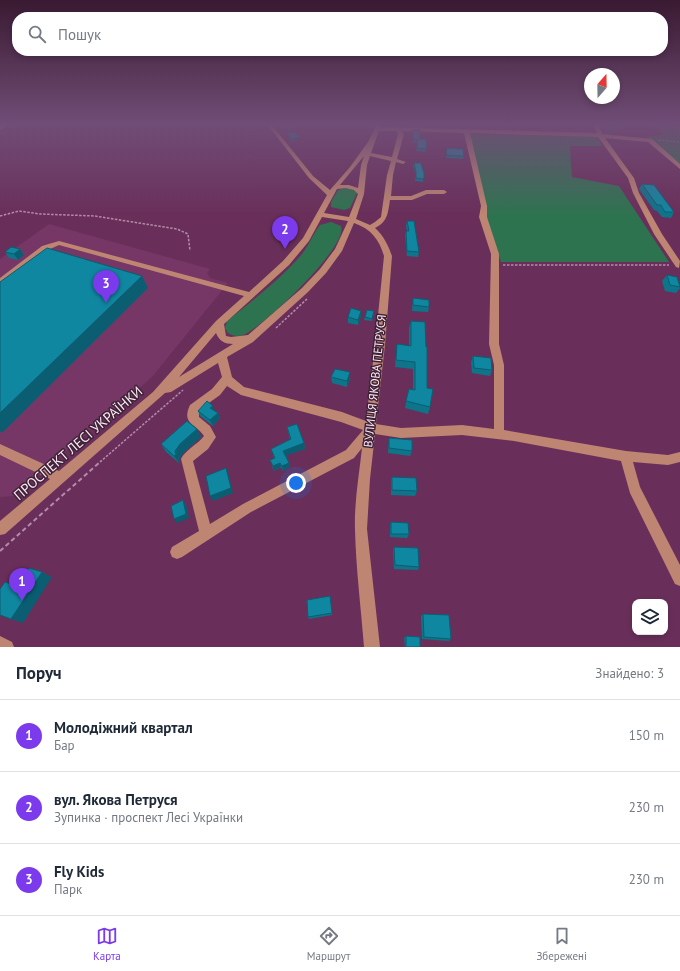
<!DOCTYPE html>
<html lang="uk">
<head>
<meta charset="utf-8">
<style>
  body { margin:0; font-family:"PT Sans",sans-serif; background:#f6f6f7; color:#1f2937 }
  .controls { position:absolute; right:12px; bottom:12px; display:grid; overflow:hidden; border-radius:8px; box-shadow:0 2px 6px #0003 }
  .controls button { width:36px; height:36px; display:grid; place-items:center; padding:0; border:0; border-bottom:1px solid #e0e1e3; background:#fff; color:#1f2937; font:20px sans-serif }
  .compass { position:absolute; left:584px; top:68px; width:36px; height:36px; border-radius:50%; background:#fff; box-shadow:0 2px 6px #0003; rotate:20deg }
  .you { position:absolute; left:296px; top:483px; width:14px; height:14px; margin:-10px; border:3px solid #fff; border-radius:50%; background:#1a73e8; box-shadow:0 0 0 6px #1a73e833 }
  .badge { display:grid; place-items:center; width:26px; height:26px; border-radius:50%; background:#7c3aed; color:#fff; font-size:13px; font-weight:700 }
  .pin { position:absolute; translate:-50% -33px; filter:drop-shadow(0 1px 2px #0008) }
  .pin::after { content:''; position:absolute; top:21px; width:14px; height:12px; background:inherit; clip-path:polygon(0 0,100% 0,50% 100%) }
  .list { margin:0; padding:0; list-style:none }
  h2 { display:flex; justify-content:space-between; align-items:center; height:52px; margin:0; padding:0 16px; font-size:17px }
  h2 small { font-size:13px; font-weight:400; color:#747a83 }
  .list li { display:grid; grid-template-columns:26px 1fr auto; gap:12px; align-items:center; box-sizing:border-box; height:72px; padding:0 16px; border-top:1px solid #e0e1e3 }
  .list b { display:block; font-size:15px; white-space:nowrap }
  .list p { margin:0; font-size:13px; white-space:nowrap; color:#747a83 }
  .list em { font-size:13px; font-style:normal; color:#747a83 }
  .icon { flex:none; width:22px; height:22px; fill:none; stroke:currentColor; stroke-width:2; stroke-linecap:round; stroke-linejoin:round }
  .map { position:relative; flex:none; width:680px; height:647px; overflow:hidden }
  .search { position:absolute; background:#fff; box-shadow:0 2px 6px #0003; left:12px; right:12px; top:12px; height:44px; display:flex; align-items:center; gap:10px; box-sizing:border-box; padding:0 14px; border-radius:16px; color:#747a83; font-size:15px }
  .sheet { height:268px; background:#fff }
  nav { display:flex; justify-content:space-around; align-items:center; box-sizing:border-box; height:56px; border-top:1px solid #e0e1e3; background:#fff; font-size:11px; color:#747a83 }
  nav a { display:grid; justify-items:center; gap:2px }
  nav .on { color:#7c3aed }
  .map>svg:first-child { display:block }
  .built { fill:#763666 }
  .green { fill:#2e7350 }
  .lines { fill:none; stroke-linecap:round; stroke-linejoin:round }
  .path-far2 { stroke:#b48ca9; stroke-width:1; stroke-dasharray:2 1.5; stroke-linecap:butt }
  .path-far1 { stroke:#b48ca9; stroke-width:1.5; stroke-dasharray:2.5 1.5; stroke-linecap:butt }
  .path { stroke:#b48ca9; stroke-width:2; stroke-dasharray:4.5 3; stroke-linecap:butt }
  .minor { fill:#be8573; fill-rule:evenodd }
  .wall { fill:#0e748a }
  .shaded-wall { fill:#0b5e71 }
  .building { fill:#1087a1; stroke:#0b5e71 }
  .labels { text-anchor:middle; stroke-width:3; stroke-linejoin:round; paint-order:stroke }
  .street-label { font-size:12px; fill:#fee8f6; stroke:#3e2336 }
  .near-street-label { font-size:14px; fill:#fee8f6; stroke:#3e2336 }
</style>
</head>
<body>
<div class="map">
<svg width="680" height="647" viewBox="0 0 680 647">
  <rect width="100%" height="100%" fill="#692f5a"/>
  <path class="built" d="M49 224 210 269 207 273 210 278 228 283 152 377 14 496 0 497V259Z"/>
  <g class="green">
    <path d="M650 124H680V167L646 137 663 134 655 125Z"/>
    <path d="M469 134 597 136 602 146H570L572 177 619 186 669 262H501L485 217Z"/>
    <path d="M349 187 356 191 357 193 350 208 344 210 331 207V202L338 190Z"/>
    <path d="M331 222 341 226C349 246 262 328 243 335 237 337 233 336 228 333L225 328 227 321C253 300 281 279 302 254 309 245 313 234 320 225Z"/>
  </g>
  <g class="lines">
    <g class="path-far2">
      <path d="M674 124 680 131"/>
      <path d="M659 140 680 142"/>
    </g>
    <g class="path-far1">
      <path d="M0 216 19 211 40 214 95 216 177 229 188 234 190 251"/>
      <path d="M503 265H669"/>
      <path d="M276 328 308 298"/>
      <path d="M100 462 183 390"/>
    </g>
    <path class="path" d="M0 551 101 461"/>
    <g class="minor">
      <path d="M3 124H9L0 130V126Z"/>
      <path d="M267 124H271L313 176 330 190 350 167 368 142 377 124H381L380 127 597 133 593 124H598L602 134 652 139 680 164V169L648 142 605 138 634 178 639 193 662 234 680 261 679 268 676 267 654 234 633 193 628 178 598 137 470 133 487 206V217L499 254V344L504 365V430L626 451 668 455 680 452V462L668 465 633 462 640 487 680 565V586L675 584 630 493 621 461 514 441 462 435 401 438 375 434 370 479 367 529 380 647H364C361 608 356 569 355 530 354 503 359 475 362 448L354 458 251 512 182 557 177 559 172 557 170 552 172 547 199 531 181 459C185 450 197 445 204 436 196 424 181 424 190 405L212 389 222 377 218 363 171 392 165 393 5 534 0 535V521L50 479 0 455V444L59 471 153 392 216 321 244 296 59 245 48 250 0 285V278L42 246 59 241 249 292 283 261 303 238 327 195 309 178ZM379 131H397L398 134 392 157 371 153ZM402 131 464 133 481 206 479 217 491 254 489 344 494 365V429L462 425 401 428 376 424 385 345 392 256C388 245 384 236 375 228 388 222 388 212 390 200H412L427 194H444L447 192 444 190H426L411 196H391L393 175 396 162 403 164 406 162 397 159 404 134ZM364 156 361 165 358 188 349 185H340ZM370 156 391 161 387 175 381 217 375 222 370 225 356 219 364 194 367 165ZM346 188 354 190 358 194 349 217 324 213 337 189ZM322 217 348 221 335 249 320 269 302 288 248 335 231 337 226 336 224 324 289 265 309 241ZM354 223C371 229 379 239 384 256L375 345 366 421 342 412 244 387 232 377 227 357 253 342 308 292 326 273 342 251ZM216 333C219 341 225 344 233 344L179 377ZM227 386 241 395 341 422 363 430 346 450 243 504 210 524 193 461 208 449 216 437 210 426 199 417V410L220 395Z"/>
      <path d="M0 636 12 642 14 647H0Z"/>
    </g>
  </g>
  <g class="wall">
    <path d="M279 124H290L292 129 285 130Z"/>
    <path d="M412 124H420L419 127 412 126Z"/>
    <path d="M602 124H618L620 126 617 131 607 130Z"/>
    <path d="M412 130 420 139H427L426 152 416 151 417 143H413L412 133Z"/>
    <path d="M287 133 300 137V140L292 142 288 136Z"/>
    <path d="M447 148 464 156 463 159 446 158Z"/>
    <path d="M414 163 424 173 423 182 415 181 416 175 413 166Z"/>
    <path d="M642 184 674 212 671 218 662 217 657 211 654 210 639 189Z"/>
    <path d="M407 221 419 252 418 257 407 256 405 235 406 231H407L406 226Z"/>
    <path d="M20 249 24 255 18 260 9 258 5 252Z"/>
    <path d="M667 275 680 285V288L676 293 665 291 662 281Z"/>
    <path d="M413 298 429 307 428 312 412 311Z"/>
    <path d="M374 311 372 321 364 320 365 317Z"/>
    <path d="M361 316 358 325 348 323V317Z"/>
    <path d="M411 321 426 347 427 388 430 407 428 414 405 408 409 389H413V369L395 367 397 344 409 346V328Z"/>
    <path d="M473 356 492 370 490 376 472 373 471 362Z"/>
    <path d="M350 372V378L347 387 332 383 331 377Z"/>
    <path d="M198 411H215L218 413 220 418 213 426 200 416Z"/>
    <path d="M287 427 304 443 305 449 286 455 290 467 283 471 281 467 274 471 270 460 274 458 271 449 290 440Z"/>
    <path d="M197 429 201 437 184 452 180 458V462L179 463 166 452 161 444Z"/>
    <path d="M389 438 412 451 410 456 388 453Z"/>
    <path d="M392 477 417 491 415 496 391 495V481Z"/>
    <path d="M391 522 409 534 407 538 390 537V526Z"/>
    <path d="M394 547 419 567 418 570 394 569 393 550Z"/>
    <path d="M330 596 332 615 309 619 308 617Z"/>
    <path d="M423 614 451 639 449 641 422 639 421 616Z"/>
    <path d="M406 636 420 647H405L404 638Z"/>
  </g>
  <g class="shaded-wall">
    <path d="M292 126V129L285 130V128Z"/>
    <path d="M300 137V140L292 142V139Z"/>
    <path d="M20 249 24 255 18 260 14 254Z"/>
    <path d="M142 276 148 288 2 433 0 431V413Z"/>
    <path d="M361 311V316L358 325V320Z"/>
    <path d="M350 372V378L347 387V381Z"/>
    <path d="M213 406 215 411 210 408Z"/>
    <path d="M218 413 220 418 213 426 210 420Z"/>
    <path d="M197 429 201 437 184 452 180 458V462L179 463 174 456 175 451 180 444Z"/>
    <path d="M304 443 305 449 285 456 283 451Z"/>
    <path d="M280 463 281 467 274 471 273 466Z"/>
    <path d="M289 463 290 467 283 471 282 466Z"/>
    <path d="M226 468 228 473 233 493 213 501 210 496Z"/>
    <path d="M183 500 186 505 189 518 177 523 174 519Z"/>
    <path d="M42 572 52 577 23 623 11 619Z"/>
  </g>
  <g class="building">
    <path d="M281 124H290L292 126 285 128Z"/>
    <path d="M608 124H618L620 126 609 125Z"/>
    <path d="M412 130H420V139H427L426 149 417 148 418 140H414Z"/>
    <path d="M295 132 300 137 292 139 287 133Z"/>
    <path d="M447 148 463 149 464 156 446 155Z"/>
    <path d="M414 163H421L424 173V179L416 178V172Z"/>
    <path d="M642 184 654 185 674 212H665L661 205H657Z"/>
    <path d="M407 221H414L419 252 407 251 406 231H409Z"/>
    <path d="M11 247 20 249 14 254 5 252Z"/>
    <path d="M47 248 142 276 0 413V282Z"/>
    <path d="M667 275 677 277 680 287 670 285Z"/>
    <path d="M413 298 429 300V307L413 305Z"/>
    <path d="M351 308 361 311 358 320 348 317Z"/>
    <path d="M367 310 374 311 372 319 365 317Z"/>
    <path d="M411 321 425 322 426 347H427V388L433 389 430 407 406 401 409 389 415 390V362L396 360 397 344 411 346Z"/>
    <path d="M473 356 491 358 492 370 474 368Z"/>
    <path d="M335 369 350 372 347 381 331 377Z"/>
    <path d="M207 401 213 406 210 408 218 413 210 420 198 411Z"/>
    <path d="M187 421 197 429 180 444 175 451 176 455 174 456 161 444Z"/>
    <path d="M297 424 304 443 283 451 289 463 282 466 280 463 273 466 270 460 275 458 271 449 291 439 287 427Z"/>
    <path d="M389 438 412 440V451L389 448Z"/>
    <path d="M226 468 231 488 210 496 206 476Z"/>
    <path d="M392 477 416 478 417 491 392 490Z"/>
    <path d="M183 500 186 514 174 519 171 506Z"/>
    <path d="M391 522 408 523 409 534H391Z"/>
    <path d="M394 547 418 548 419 567 395 565Z"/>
    <path d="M29 568 42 572 11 619 0 615V589L5 582 17 586Z"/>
    <path d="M330 596 332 613 308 617 307 600Z"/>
    <path d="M423 614 449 615 451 639 424 637Z"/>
    <path d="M406 636 420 637V647H406Z"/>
  </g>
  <linearGradient id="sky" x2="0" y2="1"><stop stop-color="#3a1a32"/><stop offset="0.58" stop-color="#704d76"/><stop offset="1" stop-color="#704d76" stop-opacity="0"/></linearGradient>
  <rect width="680" height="214" fill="url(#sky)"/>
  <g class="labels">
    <g class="street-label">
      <text transform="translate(375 381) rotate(-84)" y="4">ВУЛИЦЯ ЯКОВА ПЕТРУСЯ</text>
    </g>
    <g class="near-street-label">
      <text transform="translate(78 443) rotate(-41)" y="5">ПРОСПЕКТ ЛЕСІ УКРАЇНКИ</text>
    </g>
  </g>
</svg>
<div class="controls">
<button><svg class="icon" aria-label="layers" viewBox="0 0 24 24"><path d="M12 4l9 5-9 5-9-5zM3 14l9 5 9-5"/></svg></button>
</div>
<svg class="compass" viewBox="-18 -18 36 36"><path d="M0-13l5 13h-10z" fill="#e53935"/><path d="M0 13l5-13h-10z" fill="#747a83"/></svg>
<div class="you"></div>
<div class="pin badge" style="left:22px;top:601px">1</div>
<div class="pin badge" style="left:285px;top:249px">2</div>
<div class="pin badge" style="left:106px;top:303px">3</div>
<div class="search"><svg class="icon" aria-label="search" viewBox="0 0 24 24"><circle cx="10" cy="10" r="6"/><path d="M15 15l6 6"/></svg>Пошук</div>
</div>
<section class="sheet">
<h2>Поруч<small>Знайдено: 3</small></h2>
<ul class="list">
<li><span class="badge">1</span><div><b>Молодіжний квартал</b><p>Бар</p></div><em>150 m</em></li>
<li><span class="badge">2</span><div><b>вул. Якова Петруся</b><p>Зупинка · проспект Лесі Українки</p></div><em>230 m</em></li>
<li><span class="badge">3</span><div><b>Fly Kids</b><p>Парк</p></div><em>230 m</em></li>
</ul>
</section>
<nav>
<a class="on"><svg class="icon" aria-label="map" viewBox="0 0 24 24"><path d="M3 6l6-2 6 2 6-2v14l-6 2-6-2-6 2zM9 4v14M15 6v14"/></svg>Карта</a>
<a><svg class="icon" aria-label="directions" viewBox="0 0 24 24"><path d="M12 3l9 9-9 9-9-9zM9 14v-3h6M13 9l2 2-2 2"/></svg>Маршрут</a>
<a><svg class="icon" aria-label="saved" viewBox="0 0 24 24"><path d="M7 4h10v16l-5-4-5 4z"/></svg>Збережені</a>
</nav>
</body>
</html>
